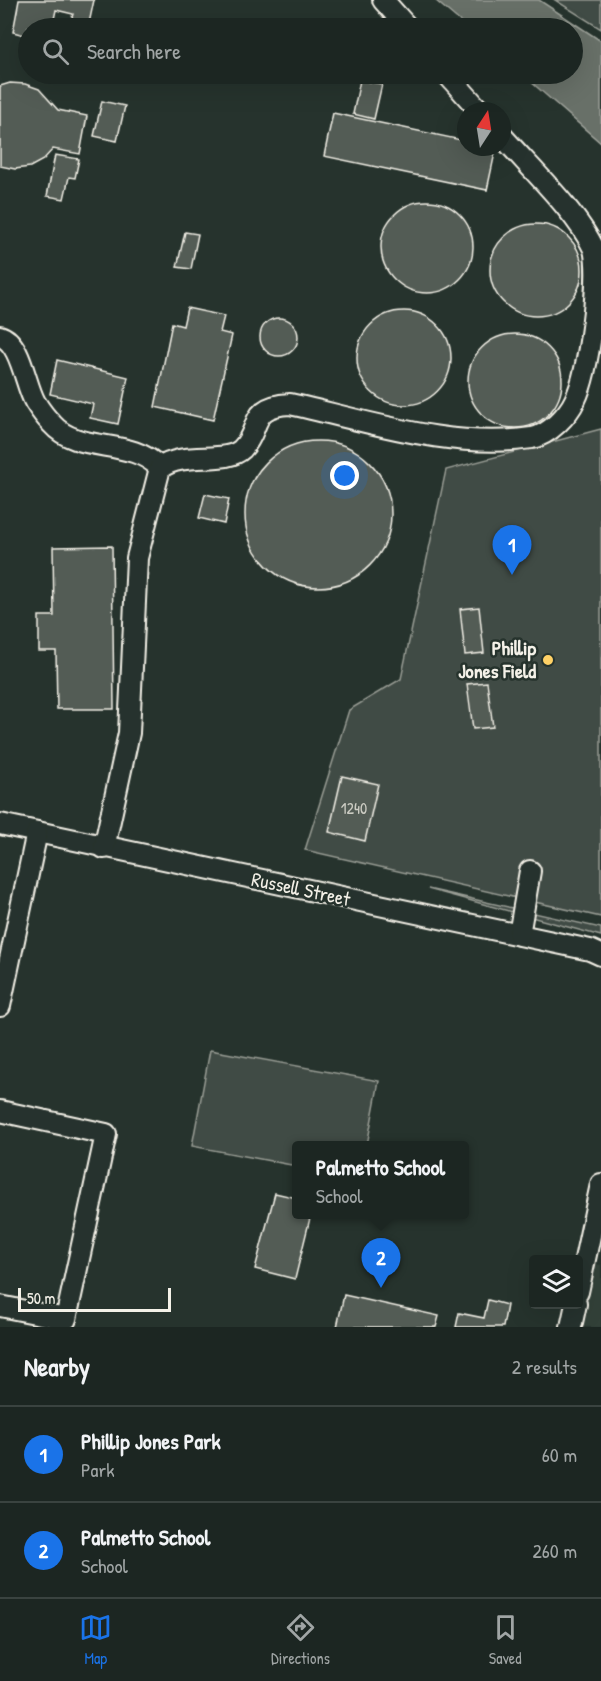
<!DOCTYPE html>
<html lang="en">
<head>
<meta charset="utf-8">
<style>
  body { margin:0; font-family:"Patrick Hand",sans-serif; background:#252e2a; color:#f1f3f6 }
  .controls { position:absolute; right:18px; bottom:18px; display:grid; overflow:hidden; border-radius:6px; box-shadow:0 6px 24px #0002 }
  .controls button { width:54px; height:54px; display:grid; place-items:center; padding:0; border:0; border-bottom:2px solid #3a4340; background:#1c2622; color:#f1f3f6; font:30px sans-serif }
  .compass { position:absolute; left:457px; top:102px; width:54px; height:54px; border-radius:50%; background:#1c2622; box-shadow:0 6px 24px #0002; rotate:12deg }
  .scale { position:absolute; left:18px; bottom:15px; width:153px; box-sizing:border-box; padding-left:6px; border:3px solid #f4f1e8; border-top:0; font-size:16px; line-height:21px; white-space:nowrap; color:#f4f1e8; -webkit-text-stroke:4px #26332d; paint-order:stroke }
  .you { position:absolute; left:345px; top:476px; width:21px; height:21px; margin:-15px; border:4px solid #fff; border-radius:50%; background:#1a73e8; box-shadow:0 0 0 9px #1a73e833 }
  .badge { display:grid; place-items:center; width:39px; height:39px; border-radius:50%; background:#1a73e8; color:#fff; font-size:20px; font-weight:700 }
  .pin { position:absolute; translate:-50% -50px; filter:drop-shadow(0 2px 3px #0008) }
  .pin::after { content:''; position:absolute; top:32px; width:21px; height:18px; background:inherit; clip-path:polygon(0 0,100% 0,50% 100%) }
  .popup { position:absolute; left:292px; top:1141px; width:177px; height:78px; box-sizing:border-box; display:grid; place-content:center; border-radius:6px; background:#1c2622; filter:drop-shadow(0 2px 4px #0005); font-size:20px; white-space:nowrap; color:#a0a5a5 }
  .popup b { font-size:22px; color:#f1f3f6 }
  .popup::after { content:''; position:absolute; left:50%; top:100%; margin-left:-12px; border:12px solid transparent; border-top-color:#1c2622 }
  .list { margin:0; padding:0; list-style:none }
  h2 { display:flex; justify-content:space-between; align-items:center; height:78px; margin:0; padding:0 24px; font-size:26px }
  h2 small { font-size:20px; font-weight:400; color:#a0a5a5 }
  .list li { display:grid; grid-template-columns:39px 1fr auto; gap:18px; align-items:center; box-sizing:border-box; height:96px; padding:0 24px; border-top:2px solid #3a4340 }
  .list b { display:block; font-size:22px; white-space:nowrap }
  .list p { margin:0; font-size:20px; white-space:nowrap; color:#a0a5a5 }
  .list em { font-size:20px; font-style:normal; color:#a0a5a5 }
  .icon { flex:none; width:33px; height:33px; fill:none; stroke:currentColor; stroke-width:2; stroke-linecap:round; stroke-linejoin:round }
  .map { position:relative; flex:none; width:601px; height:1327px; overflow:hidden }
  .search { position:absolute; background:#1c2622; box-shadow:0 6px 24px #0002; left:18px; right:18px; top:18px; height:66px; display:flex; align-items:center; gap:15px; box-sizing:border-box; padding:0 21px; border-radius:33px; color:#a0a5a5; font-size:22px }
  .sheet { height:270px; background:#1c2622 }
  nav { display:flex; justify-content:space-around; align-items:center; box-sizing:border-box; height:84px; border-top:2px solid #3a4340; background:#1c2622; font-size:16px; color:#a0a5a5 }
  nav a { display:grid; justify-items:center; gap:3px }
  nav .on { color:#1a73e8 }
  .map>svg:first-child { display:block }
  .built { fill:#333f39 }
  .green { fill:#414b45; stroke:#9a9e96; stroke-width:1.5 }
  .water { fill:#676f68; stroke:#9fa39b; stroke-width:1.5 }
  .building { fill:#525c55; stroke:#f4f1e8; stroke-width:1.5 }
  .lines { fill:none; stroke-linecap:round; stroke-linejoin:round }
  .minor-casing { stroke:#f4f1e8; stroke-width:24 }
  .minor { stroke:#26332d; stroke-width:20 }
  .poi-dot { fill:#ffd166; stroke:#26332d; stroke-width:2 }
  .labels { text-anchor:middle; stroke-width:5; stroke-linejoin:round; paint-order:stroke }
  .number-label { font-size:16px; fill:#ccccc3 }
  .poi-label { font-size:20px; font-weight:bold; fill:#f4f1e8; stroke:#26332d; text-anchor:end }
  .street-label { font-size:20px; fill:#f4f1e8; stroke:#26332d }
</style>
</head>
<body>
<div class="map">
<svg width="601" height="1327" viewBox="0 0 601 1327">
  <rect width="100%" height="100%" fill="#26332d"/>
  <filter id="ink" filterUnits="userSpaceOnUse"><feTurbulence type="fractalNoise" baseFrequency=".0167" numOctaves="2"/><feDisplacementMap in="SourceGraphic" scale="12" xChannelSelector="R" yChannelSelector="G"/><feConvolveMatrix kernelMatrix="1 2 1 2 8 2 1 2 1" color-interpolation-filters="sRGB"/></filter>
  <g filter="url(#ink)">
    <path class="built" d="M595 1264 601 1265V1327H582Z"/>
    <g class="green">
      <path d="M555 0H601V29Z"/>
      <path d="M601 429V917L305 850 349 710 401 679 446 470Z"/>
      <path d="M428 889 601 928V936Z"/>
      <path d="M210 1050 379 1081 367 1145 297 1146V1166L192 1146Z"/>
    </g>
    <path class="water" d="M435 0H539L601 41V143L522 74H572V28H468Z"/>
    <g class="building">
      <path d="M19 0H94L88 28H69L73 14 56 10 52 28H28V36L13 32Z"/>
      <path d="M360 80 382 84 374 119 353 114Z"/>
      <path d="M10 83 25 84 39 89 58 110 87 116 80 154 53 149 43 160 30 167 15 169 0 166V86Z"/>
      <path d="M102 101 125 106 117 141 94 136Z"/>
      <path d="M333 113 466 141V147L496 148 487 190 324 156Z"/>
      <path d="M55 155 79 159 75 178 69 177 64 199 47 196Z"/>
      <circle cx="427" cy="247" r="46"/>
      <circle cx="536" cy="270" r="46"/>
      <path d="M185 232 198 234 191 269 177 267Z"/>
      <path d="M187 308 224 316 220 332 232 335 213 420 155 407 172 323 183 326Z"/>
      <circle cx="404" cy="358" r="47"/>
      <circle cx="279" cy="337" r="19"/>
      <circle cx="515" cy="381" r="47"/>
      <path d="M57 360 128 377 118 424 90 418 93 404 50 394Z"/>
      <circle cx="318" cy="514" r="73"/>
      <path d="M205 494 229 499 224 524 199 518Z"/>
      <path d="M112 546 114 709H57L56 651H39V616H54L53 547Z"/>
      <path d="M479 607 484 653 465 655 460 609Z"/>
      <path d="M487 682 493 727 473 729 467 684Z"/>
      <path d="M342 776 378 784 365 841 329 832Z"/>
      <path d="M275 1193 297 1198V1214H311L295 1279 255 1269Z"/>
      <path d="M344 1295 439 1316 436 1327H337Z"/>
      <path d="M488 1300 507 1305 503 1327H456L459 1313 484 1318Z"/>
    </g>
    <g class="lines">
      <defs>
        <g id="minor">
          <path d="M383 0 408 28"/>
          <path d="M447 74 480 111"/>
          <path d="M0 336C21 342 25 385 35 402 40 410 46 418 52 424 78 454 131 437 160 468"/>
          <path d="M0 824 590 950 601 955"/>
          <path d="M104 848 129 733 137 558 160 468C184 450 225 465 242 449 262 428 248 406 290 404 368 421 451 450 532 438 549 435 568 415 575 400 589 372 601 277 594 249 577 212 530 168 502 136"/>
          <path d="M519 935 530 871"/>
          <path d="M0 1006 37 832"/>
          <path d="M0 1111 106 1134 66 1319 0 1306"/>
          <path d="M578 1292 601 1184"/>
          <path d="M571 1327 576 1304"/>
        </g>
      </defs>
      <use href="#minor" class="minor-casing"/>
      <use href="#minor" class="minor"/>
    </g>
  </g>
  <circle class="poi-dot" cx="548" cy="660" r="6"/>
  <g class="labels">
    <g class="number-label">
      <text x="354" y="814">1240</text>
    </g>
    <g class="poi-label">
      <text x="536" y="655">Phillip<tspan x="536" dy="23">Jones Field</tspan></text>
    </g>
    <g class="street-label">
      <text transform="translate(301 889) rotate(12)" y="7">Russell Street</text>
    </g>
  </g>
</svg>
<div class="controls">
<button><svg class="icon" aria-label="layers" viewBox="0 0 24 24"><path d="M12 4l9 5-9 5-9-5zM3 14l9 5 9-5"/></svg></button>
</div>
<svg class="compass" viewBox="-18 -18 36 36"><path d="M0-13l5 13h-10z" fill="#e53935"/><path d="M0 13l5-13h-10z" fill="#a0a5a5"/></svg>
<div class="scale">50 m</div>
<div class="you"></div>
<div class="pin badge" style="left:512px;top:575px">1</div>
<div class="pin badge" style="left:381px;top:1288px">2</div>
<div class="popup"><b>Palmetto School</b>School</div>
<div class="search"><svg class="icon" aria-label="search" viewBox="0 0 24 24"><circle cx="10" cy="10" r="6"/><path d="M15 15l6 6"/></svg>Search here</div>
</div>
<section class="sheet">
<h2>Nearby<small>2 results</small></h2>
<ul class="list">
<li><span class="badge">1</span><div><b>Phillip Jones Park</b><p>Park</p></div><em>60 m</em></li>
<li><span class="badge">2</span><div><b>Palmetto School</b><p>School</p></div><em>260 m</em></li>
</ul>
</section>
<nav>
<a class="on"><svg class="icon" aria-label="map" viewBox="0 0 24 24"><path d="M3 6l6-2 6 2 6-2v14l-6 2-6-2-6 2zM9 4v14M15 6v14"/></svg>Map</a>
<a><svg class="icon" aria-label="directions" viewBox="0 0 24 24"><path d="M12 3l9 9-9 9-9-9zM9 14v-3h6M13 9l2 2-2 2"/></svg>Directions</a>
<a><svg class="icon" aria-label="saved" viewBox="0 0 24 24"><path d="M7 4h10v16l-5-4-5 4z"/></svg>Saved</a>
</nav>
</body>
</html>
